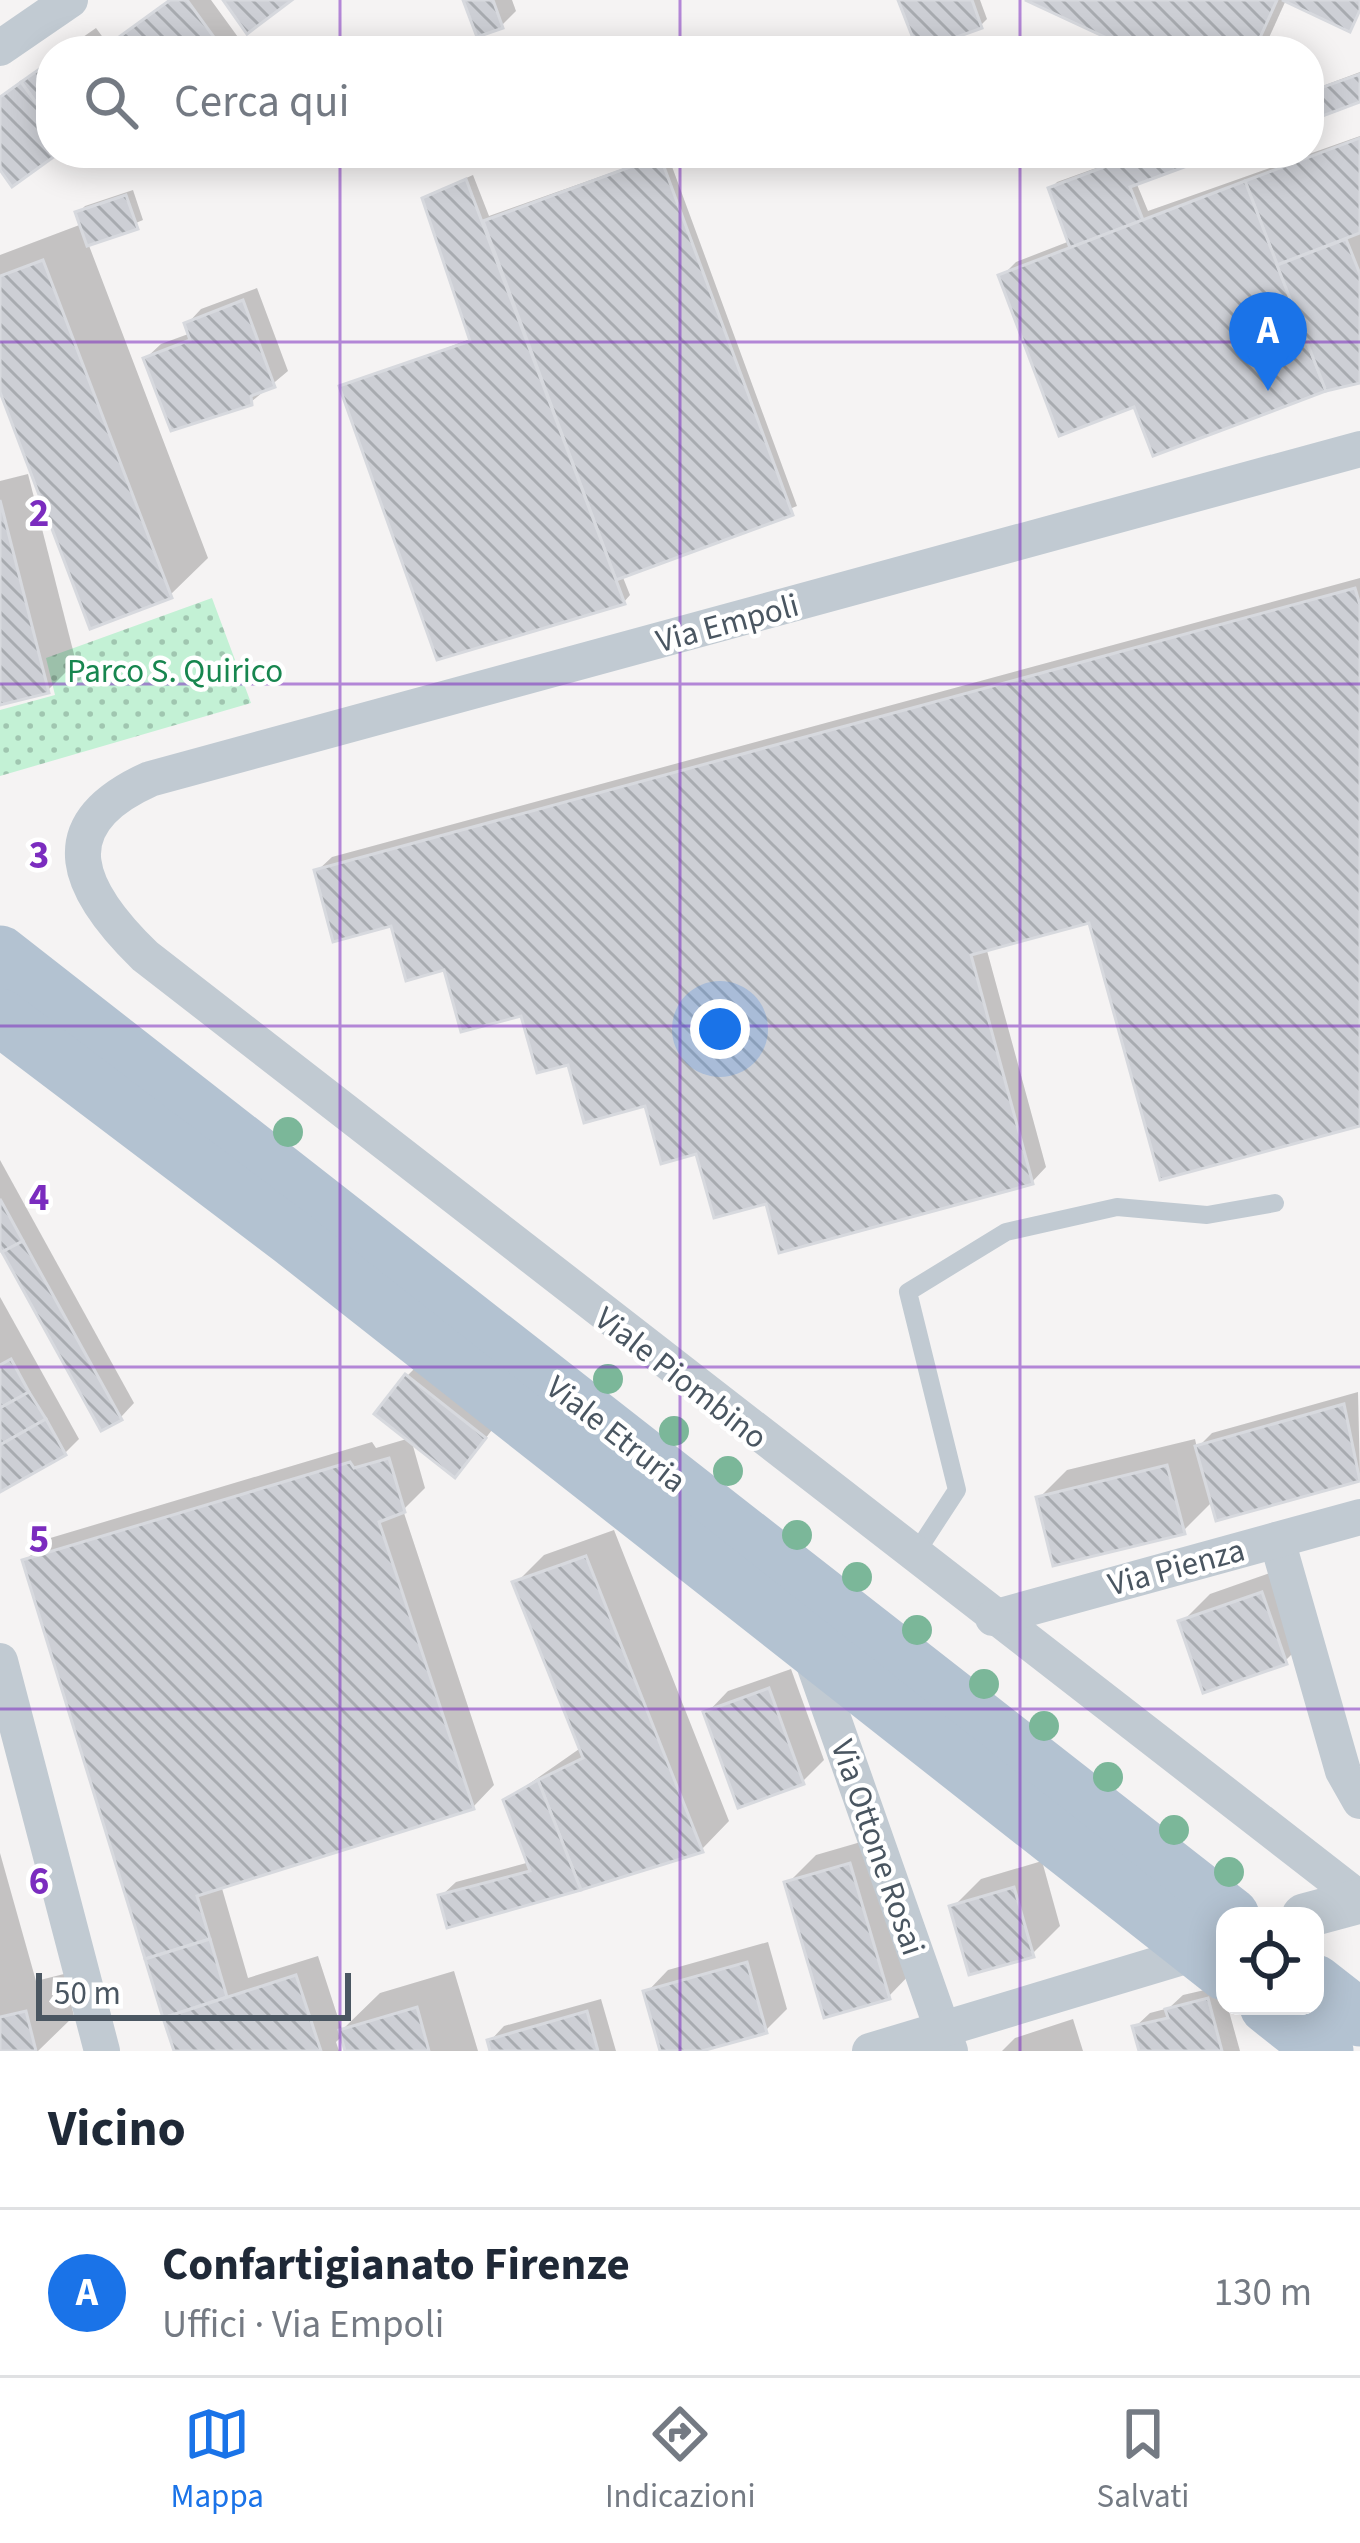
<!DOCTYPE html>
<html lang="it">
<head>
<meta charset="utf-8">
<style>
  body { margin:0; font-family:"Source Sans 3",sans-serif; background:#f2f2f3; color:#1f2937 }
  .controls { position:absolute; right:36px; bottom:36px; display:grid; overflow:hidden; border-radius:24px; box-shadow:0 6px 30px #0003 }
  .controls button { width:108px; height:108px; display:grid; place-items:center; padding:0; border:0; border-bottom:3px solid #e0e1e3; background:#fff; color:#1f2937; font:60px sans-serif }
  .scale { position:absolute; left:36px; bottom:30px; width:315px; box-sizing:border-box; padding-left:12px; border:6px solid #4a5661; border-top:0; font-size:33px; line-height:42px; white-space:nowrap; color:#4a5661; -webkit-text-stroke:9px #fff; paint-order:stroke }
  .you { position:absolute; left:720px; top:1029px; width:42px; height:42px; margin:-30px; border:9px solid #fff; border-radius:50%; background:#1a73e8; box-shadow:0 0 0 18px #1a73e833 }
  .badge { display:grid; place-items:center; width:78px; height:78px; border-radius:50%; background:#1a73e8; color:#fff; font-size:39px; font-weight:700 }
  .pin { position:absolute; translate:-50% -99px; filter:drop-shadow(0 3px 6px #0008) }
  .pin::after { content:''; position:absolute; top:63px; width:42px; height:36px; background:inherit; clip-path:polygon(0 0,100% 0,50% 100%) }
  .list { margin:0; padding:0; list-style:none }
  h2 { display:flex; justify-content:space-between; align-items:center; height:156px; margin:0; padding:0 48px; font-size:51px }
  h2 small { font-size:39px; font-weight:400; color:#747a83 }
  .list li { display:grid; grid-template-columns:78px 1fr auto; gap:36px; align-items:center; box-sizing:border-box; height:168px; padding:0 48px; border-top:3px solid #e0e1e3 }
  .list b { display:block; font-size:45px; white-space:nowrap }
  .list p { margin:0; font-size:39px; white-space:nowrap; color:#747a83 }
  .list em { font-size:39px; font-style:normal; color:#747a83 }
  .icon { flex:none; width:66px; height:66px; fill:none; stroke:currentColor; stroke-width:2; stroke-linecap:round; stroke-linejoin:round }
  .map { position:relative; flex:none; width:1360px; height:2051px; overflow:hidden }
  .search { position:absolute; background:#fff; box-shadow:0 6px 30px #0003; left:36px; right:36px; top:36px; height:132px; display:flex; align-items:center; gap:30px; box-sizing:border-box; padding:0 42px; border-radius:48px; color:#747a83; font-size:45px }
  .sheet { height:324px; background:#fff }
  nav { display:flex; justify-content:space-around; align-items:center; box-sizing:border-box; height:168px; border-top:3px solid #e0e1e3; background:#fff; font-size:33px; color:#747a83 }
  nav a { display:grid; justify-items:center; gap:6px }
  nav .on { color:#1a73e8 }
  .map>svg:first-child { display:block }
  .grass { fill:url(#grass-dots) }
  .shadow { fill:#0003 }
  .building { fill:url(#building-back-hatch); stroke:#d7d9de; stroke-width:3 }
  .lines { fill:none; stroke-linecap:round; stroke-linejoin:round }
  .service { stroke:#c1cad2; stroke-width:18 }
  .minor { stroke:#c1cad2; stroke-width:36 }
  .tertiary { stroke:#c1cad2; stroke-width:45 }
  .primary { stroke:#b3c2d1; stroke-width:57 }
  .tree { fill:#7bb799 }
  .grid { fill:none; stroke:#7b2cbf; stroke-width:3; stroke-opacity:0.55 }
  .labels { text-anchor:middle; stroke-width:9; stroke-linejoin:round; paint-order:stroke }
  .street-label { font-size:33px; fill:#4a5661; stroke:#fff }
  .park-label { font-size:33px; fill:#17864f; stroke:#fff }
  .grid-label { font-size:39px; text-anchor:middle; font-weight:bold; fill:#7b2cbf; stroke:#fff; stroke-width:9; stroke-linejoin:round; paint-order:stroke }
</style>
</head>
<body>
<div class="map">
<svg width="1360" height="2051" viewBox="0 0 1360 2051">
  <defs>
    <pattern id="grass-dots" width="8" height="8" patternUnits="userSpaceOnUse" patternTransform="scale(3)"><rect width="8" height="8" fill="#c3f1d5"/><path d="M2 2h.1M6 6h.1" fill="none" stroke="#a0c6b0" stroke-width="1.8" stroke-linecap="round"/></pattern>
    <pattern id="building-back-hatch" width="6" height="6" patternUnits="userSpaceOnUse" patternTransform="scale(3)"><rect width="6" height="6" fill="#cdcfd5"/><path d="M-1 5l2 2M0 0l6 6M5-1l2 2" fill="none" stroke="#a8abb0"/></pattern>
  </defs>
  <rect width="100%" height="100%" fill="#f5f3f3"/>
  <path class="grass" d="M212 598 251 703 0 776V710L55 695 46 658Z"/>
  <g class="shadow">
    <path d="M169 0H211L243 44 235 51H63L96 28 110 47Z"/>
    <path d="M466 0H512L516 11 502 25Z"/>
    <path d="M902 0H980L987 19 981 25Z"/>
    <path d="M1032 0H1286L1263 51H1143Z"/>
    <path d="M1360 72V99L1309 118V91Z"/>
    <path d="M1360 136V380L1136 403 1002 276 1016 262 1070 241 1051 189 1057 182 1138 153H1214L1136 182 1148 211Z"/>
    <path d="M667 153 797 506 622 575 630 595 624 602 343 387 473 338 426 199 432 193 473 175 489 216Z"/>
    <path d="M133 190 143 220 88 243 208 558 170 595 0 388V255L82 224 79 212 85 206Z"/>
    <path d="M257 288 288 371 251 402 146 358 161 344 191 333 187 324 201 309Z"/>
    <path d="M28 474 76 662 48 690 0 702V481Z"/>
    <path d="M1360 578V1123L1091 919 986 947 1046 1167 1032 1182 768 1201 698 1150 647 1103 570 1061 524 1012 446 967 317 871 332 857Z"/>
    <path d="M0 1160 134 1403 120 1418 0 1242Z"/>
    <path d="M0 1297 79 1439 65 1453 0 1489Z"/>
    <path d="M421 1362 498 1422 469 1460 411 1439 425 1488 403 1510 494 1785 473 1807 221 1885 248 1978 318 1956 342 2030 380 1993 454 1971 478 2051H348L343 2035 336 2042 339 2051H178L25 1561 47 1539 372 1442 376 1448 410 1438 407 1376Z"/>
    <path d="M1358 1392 1360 1478 1218 1517 1213 1501 1183 1531 1039 1498 1067 1470 1195 1439 1197 1448 1212 1433Z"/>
    <path d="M614 1530 729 1821 702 1849 441 1896 456 1882 530 1862 506 1800 582 1747 516 1583 544 1555Z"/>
    <path d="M1290 1566 1313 1633 1285 1661 1182 1622 1210 1594Z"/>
    <path d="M791 1669 824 1760 802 1782 707 1713 728 1691Z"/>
    <path d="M878 1837 916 1968 889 1996 788 1883 816 1855Z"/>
    <path d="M0 1853 36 1981 64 1974 74 2016 38 2051H0Z"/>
    <path d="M1042 1861 1060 1926 1032 1954 953 1907 981 1879Z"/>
    <path d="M768 1942 787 2009 766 2030 691 2051H664L647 1992 668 1970Z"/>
    <path d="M1222 1986 1240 2051H1142L1135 2027 1150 2013 1169 2008 1183 1995Z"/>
    <path d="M601 1999 616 2051H493L490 2041 504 2026Z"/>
    <path d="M1073 2019 1083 2051H1002L1015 2038Z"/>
  </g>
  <g class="building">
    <path d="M170 0H187L224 51H113L108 45Z"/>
    <path d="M223 0H292L247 34Z"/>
    <path d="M463 0H493L503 28 477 37Z"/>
    <path d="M898 0H972L982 28 918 51Z"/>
    <path d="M1025 0H1277L1254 51H1135Z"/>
    <path d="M1282 0H1360V10L1350 32Z"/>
    <path d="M51 61V123L21 82Z"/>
    <path d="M1360 74V102L1309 121V92Z"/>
    <path d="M21 82 51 123V153H59L12 187 0 170V97Z"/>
    <path d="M1360 138V233L1277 265 1245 181Z"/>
    <path d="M1141 153H1222L1130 187 1143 220 1070 248 1048 188Z"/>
    <path d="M660 156 793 515 616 580 483 221Z"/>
    <path d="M466 179 625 604 437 660 339 386 470 341 422 198Z"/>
    <path d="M1245 181 1326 391 1153 456 1134 407 1059 436 998 275Z"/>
    <path d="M126 195 138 229 87 246 75 212Z"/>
    <path d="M1346 239 1360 274V383L1326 391 1277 265Z"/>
    <path d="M43 260 172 598 90 629 0 392V276Z"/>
    <path d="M243 300 275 387 251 396 252 405 171 431 143 358 190 340 184 323Z"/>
    <path d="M0 500 49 693 0 705Z"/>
    <path d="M1355 588 1360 605V1126L1160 1180 1089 923 971 955 1033 1184 779 1253 766 1204 714 1218 696 1154 661 1164 645 1106 584 1123 568 1065 537 1073 521 1016 461 1032 444 970 406 981 391 926 333 942 314 870Z"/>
    <path d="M0 1199 23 1241 2 1252 0 1249Z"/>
    <path d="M23 1241 122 1420 101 1431 2 1252Z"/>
    <path d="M11 1359 29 1392 0 1408V1365Z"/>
    <path d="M405 1374 486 1438 455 1478 374 1414Z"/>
    <path d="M29 1392 46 1419 0 1445V1408Z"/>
    <path d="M1344 1404 1360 1481 1216 1521 1195 1446Z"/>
    <path d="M46 1419 66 1455 0 1492V1445Z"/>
    <path d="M389 1458 405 1512 379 1522 474 1809 197 1896 210 1939 145 1959 22 1560 350 1462 354 1468Z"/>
    <path d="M1167 1465 1185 1534 1053 1566 1036 1497Z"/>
    <path d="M586 1556 703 1852 581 1890 538 1780 583 1758 512 1582Z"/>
    <path d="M1262 1592 1287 1664 1203 1693 1178 1621Z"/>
    <path d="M769 1688 804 1784 738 1808 703 1712Z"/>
    <path d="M538 1780 581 1890 447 1928 438 1895 530 1871 503 1800Z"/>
    <path d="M850 1863 890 1999 824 2018 784 1882Z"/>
    <path d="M1014 1887 1034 1957 969 1975 949 1906Z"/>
    <path d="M210 1939 227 1997 163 2018 145 1959Z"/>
    <path d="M747 1962 767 2033 702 2051H660L643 1991Z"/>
    <path d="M296 1975 321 2051H174L163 2018Z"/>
    <path d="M1208 1998 1222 2051H1139L1132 2026 1168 2018 1165 2009Z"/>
    <path d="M417 2007 429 2051H345L339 2030Z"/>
    <path d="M26 2011 36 2051H0V2017Z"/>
    <path d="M587 2011 598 2051H490L487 2040Z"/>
  </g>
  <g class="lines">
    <path class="service" d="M914 1556 957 1490 908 1292 1006 1232 1117 1207 1207 1215 1275 1203"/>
    <g class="minor">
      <path d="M0 48 70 0"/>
      <path d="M1360 449 150 779C45 826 79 892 145 956L1360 1899"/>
      <path d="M1277 1540 1343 1771 1360 1801"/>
      <path d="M993 1618 1360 1517"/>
      <path d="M808 1647 950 2051"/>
      <path d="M0 1661 102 2051"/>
      <path d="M870 2051 1199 1952"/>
    </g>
    <path class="tertiary" d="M1304 1916 1360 1901"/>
    <g class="primary">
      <path d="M0 954 1231 1916"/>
      <path d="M0 1017 292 1238 1225 1972"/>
      <path d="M1315 1983 1360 2018"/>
      <path d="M1268 2006 1325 2051"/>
    </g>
  </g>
  <g class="tree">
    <circle cx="288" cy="1132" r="15"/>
    <circle cx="608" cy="1379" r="15"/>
    <circle cx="674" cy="1431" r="15"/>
    <circle cx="728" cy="1471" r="15"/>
    <circle cx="797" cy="1535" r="15"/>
    <circle cx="857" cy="1577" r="15"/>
    <circle cx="917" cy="1630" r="15"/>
    <circle cx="984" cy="1684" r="15"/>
    <circle cx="1044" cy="1726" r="15"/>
    <circle cx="1108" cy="1777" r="15"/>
    <circle cx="1174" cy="1830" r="15"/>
    <circle cx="1229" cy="1872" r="15"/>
  </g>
  <path class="grid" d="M340 0V51M680 0V51M1020 0V51M340 153V2051M680 153V2051M1020 153V2051M0 342H1360M0 684H1360M0 1026H1360M0 1367H1360M0 1709H1360"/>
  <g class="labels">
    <g class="street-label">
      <text transform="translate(727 622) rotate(-15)" y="12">Via Empoli</text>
      <text transform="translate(682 1377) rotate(38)" y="12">Viale Piombino</text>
      <text transform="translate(617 1433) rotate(38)" y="12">Viale Etruria</text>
      <text transform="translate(1176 1566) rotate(-15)" y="12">Via Pienza</text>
      <text transform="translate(879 1847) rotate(71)" y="12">Via Ottone Rosai</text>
    </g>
    <g class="park-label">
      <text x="175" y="682">Parco S. Quirico</text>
    </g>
  </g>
  <g class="grid-label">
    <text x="39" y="526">2</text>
    <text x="39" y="868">3</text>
    <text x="39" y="1210">4</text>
    <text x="39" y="1552">5</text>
    <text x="39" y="1894">6</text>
  </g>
</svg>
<div class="controls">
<button><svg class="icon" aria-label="locate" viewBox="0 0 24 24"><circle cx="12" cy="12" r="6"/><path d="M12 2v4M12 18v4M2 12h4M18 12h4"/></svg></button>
</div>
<div class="scale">50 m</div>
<div class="you"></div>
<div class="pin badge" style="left:1268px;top:391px">A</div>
<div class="search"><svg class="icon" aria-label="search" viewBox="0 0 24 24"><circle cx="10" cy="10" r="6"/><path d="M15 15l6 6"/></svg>Cerca qui</div>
</div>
<section class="sheet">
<h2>Vicino<small></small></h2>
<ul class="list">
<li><span class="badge">A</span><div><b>Confartigianato Firenze</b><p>Uffici · Via Empoli</p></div><em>130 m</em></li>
</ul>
</section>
<nav>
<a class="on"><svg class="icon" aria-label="map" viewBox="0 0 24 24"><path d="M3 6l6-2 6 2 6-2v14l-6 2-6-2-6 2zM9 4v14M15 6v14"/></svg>Mappa</a>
<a><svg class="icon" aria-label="directions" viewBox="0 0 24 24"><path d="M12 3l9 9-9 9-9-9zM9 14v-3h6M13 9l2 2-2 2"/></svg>Indicazioni</a>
<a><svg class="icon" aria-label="saved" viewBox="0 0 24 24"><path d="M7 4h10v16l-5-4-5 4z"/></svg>Salvati</a>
</nav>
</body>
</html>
